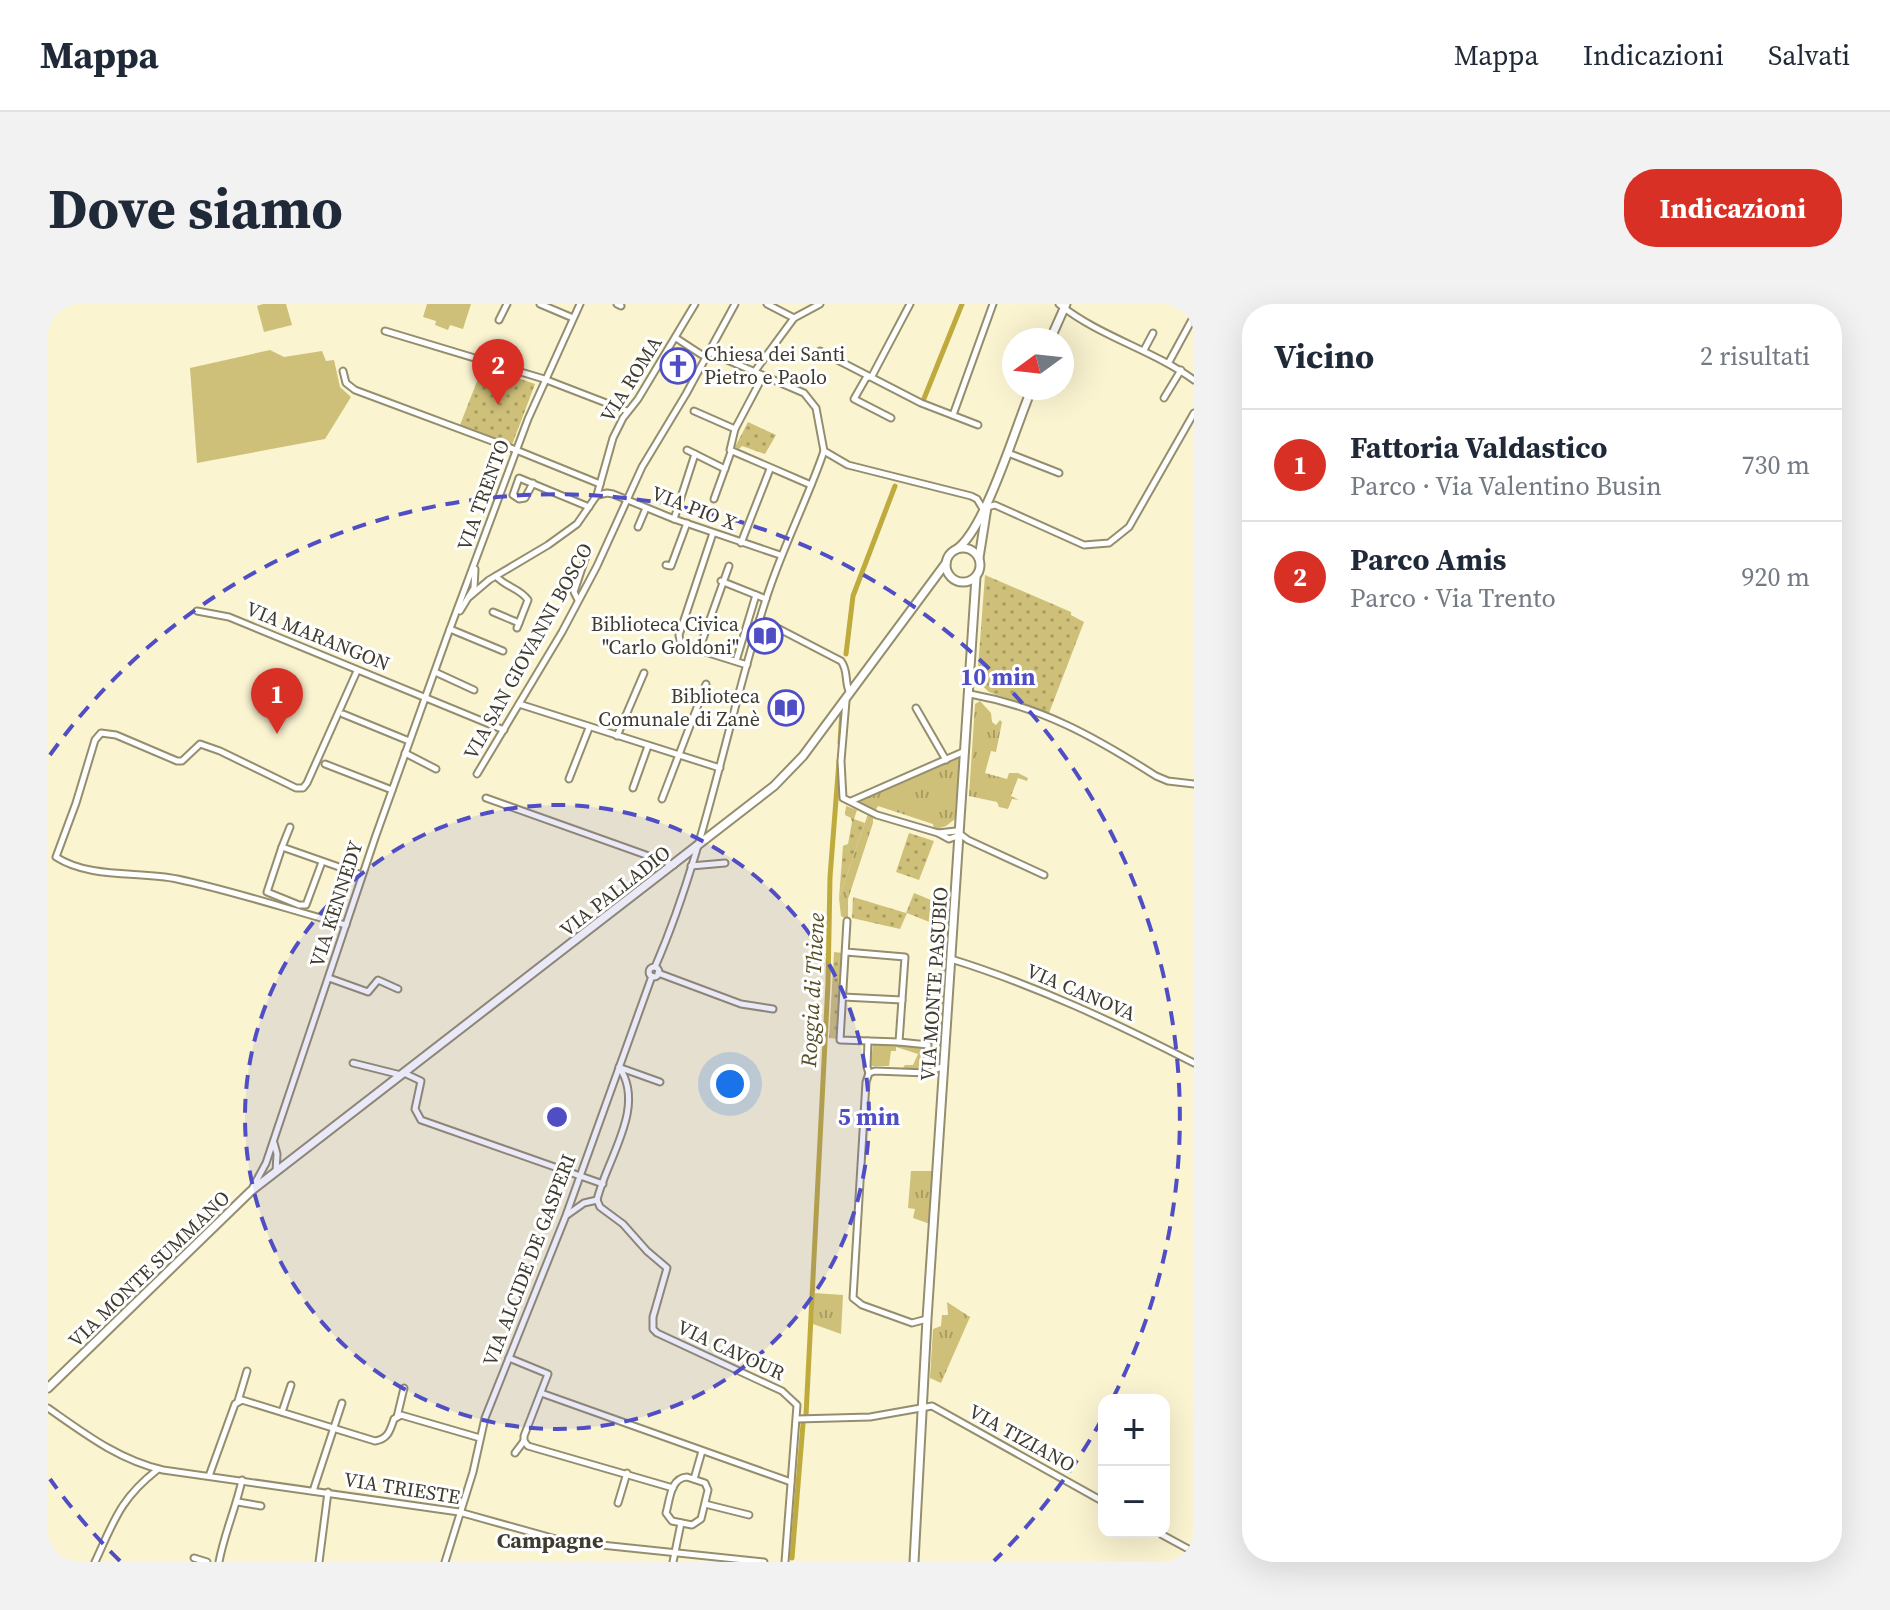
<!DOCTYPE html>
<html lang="it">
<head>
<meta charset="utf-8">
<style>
  body { margin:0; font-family:"Source Serif 4",serif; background:#f2f2f3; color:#1f2937 }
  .controls { position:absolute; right:24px; bottom:24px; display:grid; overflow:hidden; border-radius:16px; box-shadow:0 8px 32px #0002 }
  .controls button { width:72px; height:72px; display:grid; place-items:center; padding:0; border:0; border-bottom:2px solid #e0e1e3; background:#fff; color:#1f2937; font:40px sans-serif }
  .compass { position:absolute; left:954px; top:24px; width:72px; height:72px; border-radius:50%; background:#fff; box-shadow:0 8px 32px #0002; rotate:255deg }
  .you { position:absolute; left:682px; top:780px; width:28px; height:28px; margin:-20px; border:6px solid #fff; border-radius:50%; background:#1a73e8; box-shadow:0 0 0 12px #1a73e833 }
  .badge { display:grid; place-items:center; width:52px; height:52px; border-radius:50%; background:#d93025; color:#fff; font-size:26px; font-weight:700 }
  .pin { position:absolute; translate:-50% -66px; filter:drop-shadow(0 2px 4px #0008) }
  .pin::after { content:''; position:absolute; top:42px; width:28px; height:24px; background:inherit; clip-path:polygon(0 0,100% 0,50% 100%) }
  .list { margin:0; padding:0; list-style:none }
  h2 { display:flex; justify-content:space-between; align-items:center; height:104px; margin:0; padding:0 32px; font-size:34px }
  h2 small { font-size:26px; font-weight:400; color:#747a83 }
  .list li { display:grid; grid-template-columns:52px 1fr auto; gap:24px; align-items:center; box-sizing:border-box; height:112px; padding:0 32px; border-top:2px solid #e0e1e3 }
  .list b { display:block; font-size:30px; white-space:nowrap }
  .list p { margin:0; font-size:26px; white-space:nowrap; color:#747a83 }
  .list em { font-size:26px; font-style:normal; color:#747a83 }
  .map { position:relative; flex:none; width:1146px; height:1258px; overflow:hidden; border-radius:32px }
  header { display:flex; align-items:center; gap:48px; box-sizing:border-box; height:112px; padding:0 40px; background:#fff; border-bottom:2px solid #e0e1e3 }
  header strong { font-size:38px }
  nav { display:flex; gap:44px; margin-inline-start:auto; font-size:28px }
  .intro { display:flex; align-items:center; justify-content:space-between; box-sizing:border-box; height:192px; padding:0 48px }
  h1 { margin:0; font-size:56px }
  .button { padding:20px 36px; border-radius:32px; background:#d93025; color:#fff; font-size:28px; font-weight:700 }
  main { display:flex; gap:48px; padding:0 48px }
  aside { flex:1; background:#fff; border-radius:32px; box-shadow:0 8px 32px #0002 }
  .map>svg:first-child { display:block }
  .grass { fill:url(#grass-tufts) }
  .park { fill:url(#park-dots) }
  .pitch { fill:#cec079 }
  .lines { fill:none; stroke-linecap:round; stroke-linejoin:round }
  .canal { stroke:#bfaa3e; stroke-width:5 }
  .minor-casing { stroke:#948e6e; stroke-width:9 }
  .major-casing { stroke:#948e6e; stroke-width:11 }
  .minor { stroke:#fff; stroke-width:5 }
  .major { stroke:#fff; stroke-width:7 }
  .ring { fill:none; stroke:#504ec5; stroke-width:4; stroke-dasharray:14 10 }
  .labels { text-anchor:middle; stroke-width:6; stroke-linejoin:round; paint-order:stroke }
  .poi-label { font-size:20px; fill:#3f3c2f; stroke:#fff; text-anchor:end }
  .street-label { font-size:20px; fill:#3f3c2f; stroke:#fff }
  .water-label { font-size:22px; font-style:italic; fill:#564d22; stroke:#fff }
  .neighbourhood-label { font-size:22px; font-weight:bold; fill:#3f3c2f; stroke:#fff }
  .centre { fill:#504ec5; stroke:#fff; stroke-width:4 }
  .ring-label { font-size:24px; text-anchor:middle; font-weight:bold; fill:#504ec5; stroke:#fff; stroke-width:6; stroke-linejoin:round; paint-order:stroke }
</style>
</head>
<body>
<header>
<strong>Mappa</strong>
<nav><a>Mappa</a><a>Indicazioni</a><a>Salvati</a></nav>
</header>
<div class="intro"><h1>Dove siamo</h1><a class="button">Indicazioni</a></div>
<main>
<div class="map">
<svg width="1146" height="1258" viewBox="0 0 1146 1258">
  <defs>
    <pattern id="grass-tufts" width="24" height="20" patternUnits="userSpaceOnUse" patternTransform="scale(2)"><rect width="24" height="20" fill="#cec079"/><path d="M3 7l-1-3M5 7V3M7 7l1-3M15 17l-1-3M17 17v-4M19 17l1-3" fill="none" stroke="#a99d64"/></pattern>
    <pattern id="park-dots" width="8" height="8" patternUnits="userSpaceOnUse" patternTransform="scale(2)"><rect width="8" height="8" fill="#cec079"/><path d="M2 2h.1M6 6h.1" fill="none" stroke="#a99d64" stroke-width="1.8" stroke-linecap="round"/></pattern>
  </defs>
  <rect width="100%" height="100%" fill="#faf4d1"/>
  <g class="grass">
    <path d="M932 397 943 409 944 418 948 421 952 416 954 418 948 448 943 447 937 469 959 475 961 469H970L980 474 979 477 970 474 963 492 971 496 964 495 960 505 951 503 949 498 921 492 927 400Z"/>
    <path d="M912 452 914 454 912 492 908 495 907 515 898 522 886 526 885 520 830 502 827 507 813 500V496Z"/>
    <path d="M820 510 825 513V519L800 595V616L793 612 791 594Z"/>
    <path d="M892 655 898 660 894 759 885 766 855 764 857 761H865L870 750 848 743V747H843L841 762H823L825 739 873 743 872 762 885 763Z"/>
    <path d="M863 867H886L882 920 865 914 867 905 860 904Z"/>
    <path d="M766 989 795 991 793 1030 765 1020Z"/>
    <path d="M899 998 922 1013 893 1079 882 1074 885 1025 893 1022 894 1011H900Z"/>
  </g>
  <g class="park">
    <path d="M435 62 487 80 464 141 412 121Z"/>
    <path d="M700 118 728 131 717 150 694 142 691 145 687 143Z"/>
    <path d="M937 271 1023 308V311L1036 318 1001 409 941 388 929 377Z"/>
    <path d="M798 502 809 506 806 515 817 519 791 594 795 542 800 540 804 518 803 514 797 511Z"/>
    <path d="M861 529 886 537 871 576 848 568Z"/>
    <path d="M866 589 895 601 894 623 859 609 852 625 804 614 805 593 858 609Z"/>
    <path d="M786 648 795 649 790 735 781 734Z"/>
  </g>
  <g class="pitch">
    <path d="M215 0H238L244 21 216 28 209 2Z"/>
    <path d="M379 0H423L415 25 402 21 400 26 387 21 388 17 375 13Z"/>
    <path d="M222 46 236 53 274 47 278 57 286 56 292 83 303 93 277 135 149 159 142 64Z"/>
  </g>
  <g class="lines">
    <g class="canal">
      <path d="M875 97 914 0"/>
      <path d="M798 350 805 292 847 182"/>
      <path d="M792 439 794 406"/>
      <path d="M758 1111 780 679 782 573 791 457"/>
      <path d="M744 1254 755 1120"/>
    </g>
    <defs>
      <g id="minor">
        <path d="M492 0 525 14"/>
        <path d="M569 0 573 2"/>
        <path d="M719 0 746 14"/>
        <path d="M1011 0C1052 33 1103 45 1146 76"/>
        <path d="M451 16 459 0"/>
        <path d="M337 27 496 75 579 107"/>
        <path d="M628 34 654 51 663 49 756 89 768 104 776 147 800 161 923 192 929 195 935 205"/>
        <path d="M1096 46 1105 29"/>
        <path d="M772 47 873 99 930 121"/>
        <path d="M1121 58 1146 12"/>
        <path d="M295 67 298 79 307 86 468 146 552 180"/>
        <path d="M707 67 746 14 772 0"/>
        <path d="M715 72 687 125 682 146 763 181"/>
        <path d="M1116 94 1133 66"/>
        <path d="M646 107 687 125"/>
        <path d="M905 111 945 0"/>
        <path d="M843 114 806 95 818 74 824 72 862 0"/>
        <path d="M639 146 677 165"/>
        <path d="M960 149 1011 169"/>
        <path d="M485 179 477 194 471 195 465 191 471 174 541 203"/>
        <path d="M550 191 559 189 565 190 626 215 732 251"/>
        <path d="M666 195 683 148"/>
        <path d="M939 203 947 201 1036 241 1061 239 1081 223 1146 109"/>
        <path d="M626 215 647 150"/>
        <path d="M590 223 598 204"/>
        <path d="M665 229 631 331 632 337 651 346 699 361"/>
        <path d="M693 239 722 165"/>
        <path d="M618 261 623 262 639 219"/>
        <path d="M448 272C457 283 472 284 480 296L469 324"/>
        <path d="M673 277 718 295"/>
        <path d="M421 293 441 276 500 241 529 220 549 191 565 134 575 114 590 95 647 0"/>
        <path d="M530 296 526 288 540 246"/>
        <path d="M149 307 181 313 456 426"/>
        <path d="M412 307 426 284 427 265"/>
        <path d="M445 308 471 319"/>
        <path d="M712 315 793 357C801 367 796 379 802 389"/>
        <path d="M402 325 455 347"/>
        <path d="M651 346 681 262"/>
        <path d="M688 357 708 291"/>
        <path d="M387 368 426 386"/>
        <path d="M922 390C994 403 1047 433 1108 472L1120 477 1146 480"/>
        <path d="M798 397 793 457 795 494 829 511 890 529"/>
        <path d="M471 400 672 464"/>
        <path d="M868 404 898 456"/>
        <path d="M295 410 361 437"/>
        <path d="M569 432 596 369"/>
        <path d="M357 449 388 465"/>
        <path d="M277 460 344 486"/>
        <path d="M429 470 514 328 549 262 594 163 638 90 687 0"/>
        <path d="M521 475 541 424"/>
        <path d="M585 484 600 442"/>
        <path d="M438 494 626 561"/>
        <path d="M614 495 658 380"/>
        <path d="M803 497 917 447"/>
        <path d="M242 523 234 543 314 571"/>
        <path d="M912 531 901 535 890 529 908 527 920 536 996 571"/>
        <path d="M234 543 219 588 251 601H258L274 558"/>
        <path d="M643 562 677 559"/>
        <path d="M298 621C242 606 186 587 129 575 91 567 42 575 8 553L28 499 47 436 53 429 68 431 129 457H134L152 440 172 447 248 484H255L259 479 309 367"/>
        <path d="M798 648 857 653 851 738 792 736 799 617"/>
        <path d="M903 655C987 681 1068 719 1146 759"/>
        <path d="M607 663C658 545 679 417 718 295 734 244 759 197 776 147"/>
        <circle cx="606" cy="668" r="5"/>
        <path d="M610 669 693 700 725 705"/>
        <path d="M281 674 320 688 330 676 350 685"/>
        <path d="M795 693 854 696"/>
        <path d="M820 737 819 763 821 769"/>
        <path d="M851 738 880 741 879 762"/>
        <path d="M305 759 353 771"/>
        <path d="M573 764 612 778"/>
        <path d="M356 769 373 777 367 805 373 816 555 880"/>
        <path d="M226 839 229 850 228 868"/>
        <path d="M205 883 218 859 327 534 400 330 480 115 532 0"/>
        <path d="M549 896C558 856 599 803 571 763"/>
        <path d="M519 911 536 899 549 896 552 903 575 920 599 947 619 964 605 1013V1025L609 1029 734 1087 749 1101 737 1258"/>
        <path d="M879 1015 864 1019 814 1001 805 994 818 778 821 769 827 767 879 769 896 762"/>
        <path d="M461 1054 500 1070 476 1132V1137L480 1142 625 1184"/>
        <path d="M493 1089 743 1178"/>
        <path d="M190 1097 199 1067"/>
        <path d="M0 1104C37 1130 71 1156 115 1166L411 1208 515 1237 716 1258"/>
        <path d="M234 1108 243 1081"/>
        <path d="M349 1113 356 1084"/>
        <path d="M749 1115 822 1113 884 1102 1056 1198"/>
        <path d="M467 1149 476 1137"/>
        <path d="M161 1172 187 1100 194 1096 327 1137C340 1135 342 1127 346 1115L353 1111 432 1134"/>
        <path d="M639 1173 657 1179 660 1186 653 1215 644 1221 624 1217 618 1209C622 1196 622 1174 639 1173Z"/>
        <path d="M646 1175 654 1147"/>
        <path d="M265 1187 294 1099"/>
        <path d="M190 1198 213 1202"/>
        <path d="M570 1199 579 1169"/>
        <path d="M657 1200 701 1211"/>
        <path d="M1109 1228 1146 1248"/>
        <path d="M146 1254 159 1258"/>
        <path d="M47 1258C66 1217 72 1195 109 1166"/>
        <path d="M171 1258C176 1230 188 1204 194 1176"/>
        <path d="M271 1258 280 1188"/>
        <path d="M397 1258 425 1168 437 1114 517 914 604 672"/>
        <path d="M625 1258 633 1219"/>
      </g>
      <g id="major">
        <path d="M1002 36 1018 0"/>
        <circle cx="915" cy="261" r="17"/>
        <path d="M909 245C938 224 968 121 984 84"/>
        <path d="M931 254 939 203"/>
        <path d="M0 1084 203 887 726 482 755 452 898 259"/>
        <path d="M866 1258 879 1015 928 273"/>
      </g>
    </defs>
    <use href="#minor" class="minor-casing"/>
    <use href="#major" class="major-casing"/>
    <use href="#minor" class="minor"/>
    <use href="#major" class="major"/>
  </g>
  <circle cx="509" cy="813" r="312" fill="#504ec5" fill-opacity=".12"/>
  <g class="ring">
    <circle cx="509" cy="813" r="312"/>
    <path d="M1054 1115A623 623 0 0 1 946 1257M72 1257A623 623 0 0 1 2 1175M2 451A623 623 0 0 1 1064 1096"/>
  </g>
  <defs>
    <symbol id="church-ring" viewBox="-11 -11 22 22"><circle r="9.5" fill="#fff" stroke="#504ec5" stroke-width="1.5"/><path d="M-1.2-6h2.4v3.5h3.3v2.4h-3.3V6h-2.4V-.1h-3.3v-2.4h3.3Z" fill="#504ec5"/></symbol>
    <symbol id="library-ring" viewBox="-11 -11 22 22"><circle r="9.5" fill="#fff" stroke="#504ec5" stroke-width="1.5"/><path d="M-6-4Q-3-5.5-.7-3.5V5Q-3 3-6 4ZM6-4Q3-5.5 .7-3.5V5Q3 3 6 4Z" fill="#504ec5"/></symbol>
  </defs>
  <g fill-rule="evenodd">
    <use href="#church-ring" x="610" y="42" width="40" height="40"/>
    <use href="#library-ring" x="697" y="312" width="40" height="40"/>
    <use href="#library-ring" x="718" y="384" width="40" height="40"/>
  </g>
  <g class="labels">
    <g class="poi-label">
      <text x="656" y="57" text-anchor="start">Chiesa dei Santi<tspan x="656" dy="23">Pietro e Paolo</tspan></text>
      <text x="691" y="327">Biblioteca Civica<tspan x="691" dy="23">"Carlo Goldoni"</tspan></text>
      <text x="712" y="399">Biblioteca<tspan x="712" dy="23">Comunale di Zanè</tspan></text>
    </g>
    <g class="street-label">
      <text transform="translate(583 75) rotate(-58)" y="7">VIA ROMA</text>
      <text transform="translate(435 191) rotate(-70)" y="7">VIA TRENTO</text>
      <text transform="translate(646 204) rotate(21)" y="7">VIA PIO X</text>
      <text transform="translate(270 332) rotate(22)" y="7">VIA MARANGON</text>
      <text transform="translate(480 347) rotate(-61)" y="7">VIA SAN GIOVANNI BOSCO</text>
      <text transform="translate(567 587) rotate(-38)" y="7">VIA PALLADIO</text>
      <text transform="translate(288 600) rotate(-72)" y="7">VIA KENNEDY</text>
      <text transform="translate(886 680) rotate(-86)" y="7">VIA MONTE PASUBIO</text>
      <text transform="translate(1033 688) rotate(23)" y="7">VIA CANOVA</text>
      <text transform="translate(481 956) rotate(-69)" y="7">VIA ALCIDE DE GASPERI</text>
      <text transform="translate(101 965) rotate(-44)" y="7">VIA MONTE SUMMANO</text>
      <text transform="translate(683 1046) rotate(25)" y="7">VIA CAVOUR</text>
      <text transform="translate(974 1134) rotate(29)" y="7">VIA TIZIANO</text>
      <text transform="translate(354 1184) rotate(9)" y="7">VIA TRIESTE</text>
    </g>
    <g class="water-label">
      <text transform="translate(764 686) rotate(-87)" y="8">Roggia di Thiene</text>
    </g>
    <g class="neighbourhood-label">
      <text x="502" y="1244">Campagne</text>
    </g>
  </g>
  <circle cx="509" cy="813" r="12" class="centre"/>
  <g class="ring-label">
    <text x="950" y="381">10 min</text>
    <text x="821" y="821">5 min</text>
  </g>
</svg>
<div class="controls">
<button>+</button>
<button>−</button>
</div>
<svg class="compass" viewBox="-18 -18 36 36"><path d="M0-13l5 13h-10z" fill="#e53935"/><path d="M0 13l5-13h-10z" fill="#747a83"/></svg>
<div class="you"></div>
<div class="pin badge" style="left:229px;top:430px">1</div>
<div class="pin badge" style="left:450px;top:101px">2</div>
</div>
<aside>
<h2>Vicino<small>2 risultati</small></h2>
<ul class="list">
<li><span class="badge">1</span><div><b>Fattoria Valdastico</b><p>Parco · Via Valentino Busin</p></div><em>730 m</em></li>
<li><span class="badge">2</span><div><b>Parco Amis</b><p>Parco · Via Trento</p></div><em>920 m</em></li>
</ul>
</aside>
</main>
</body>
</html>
